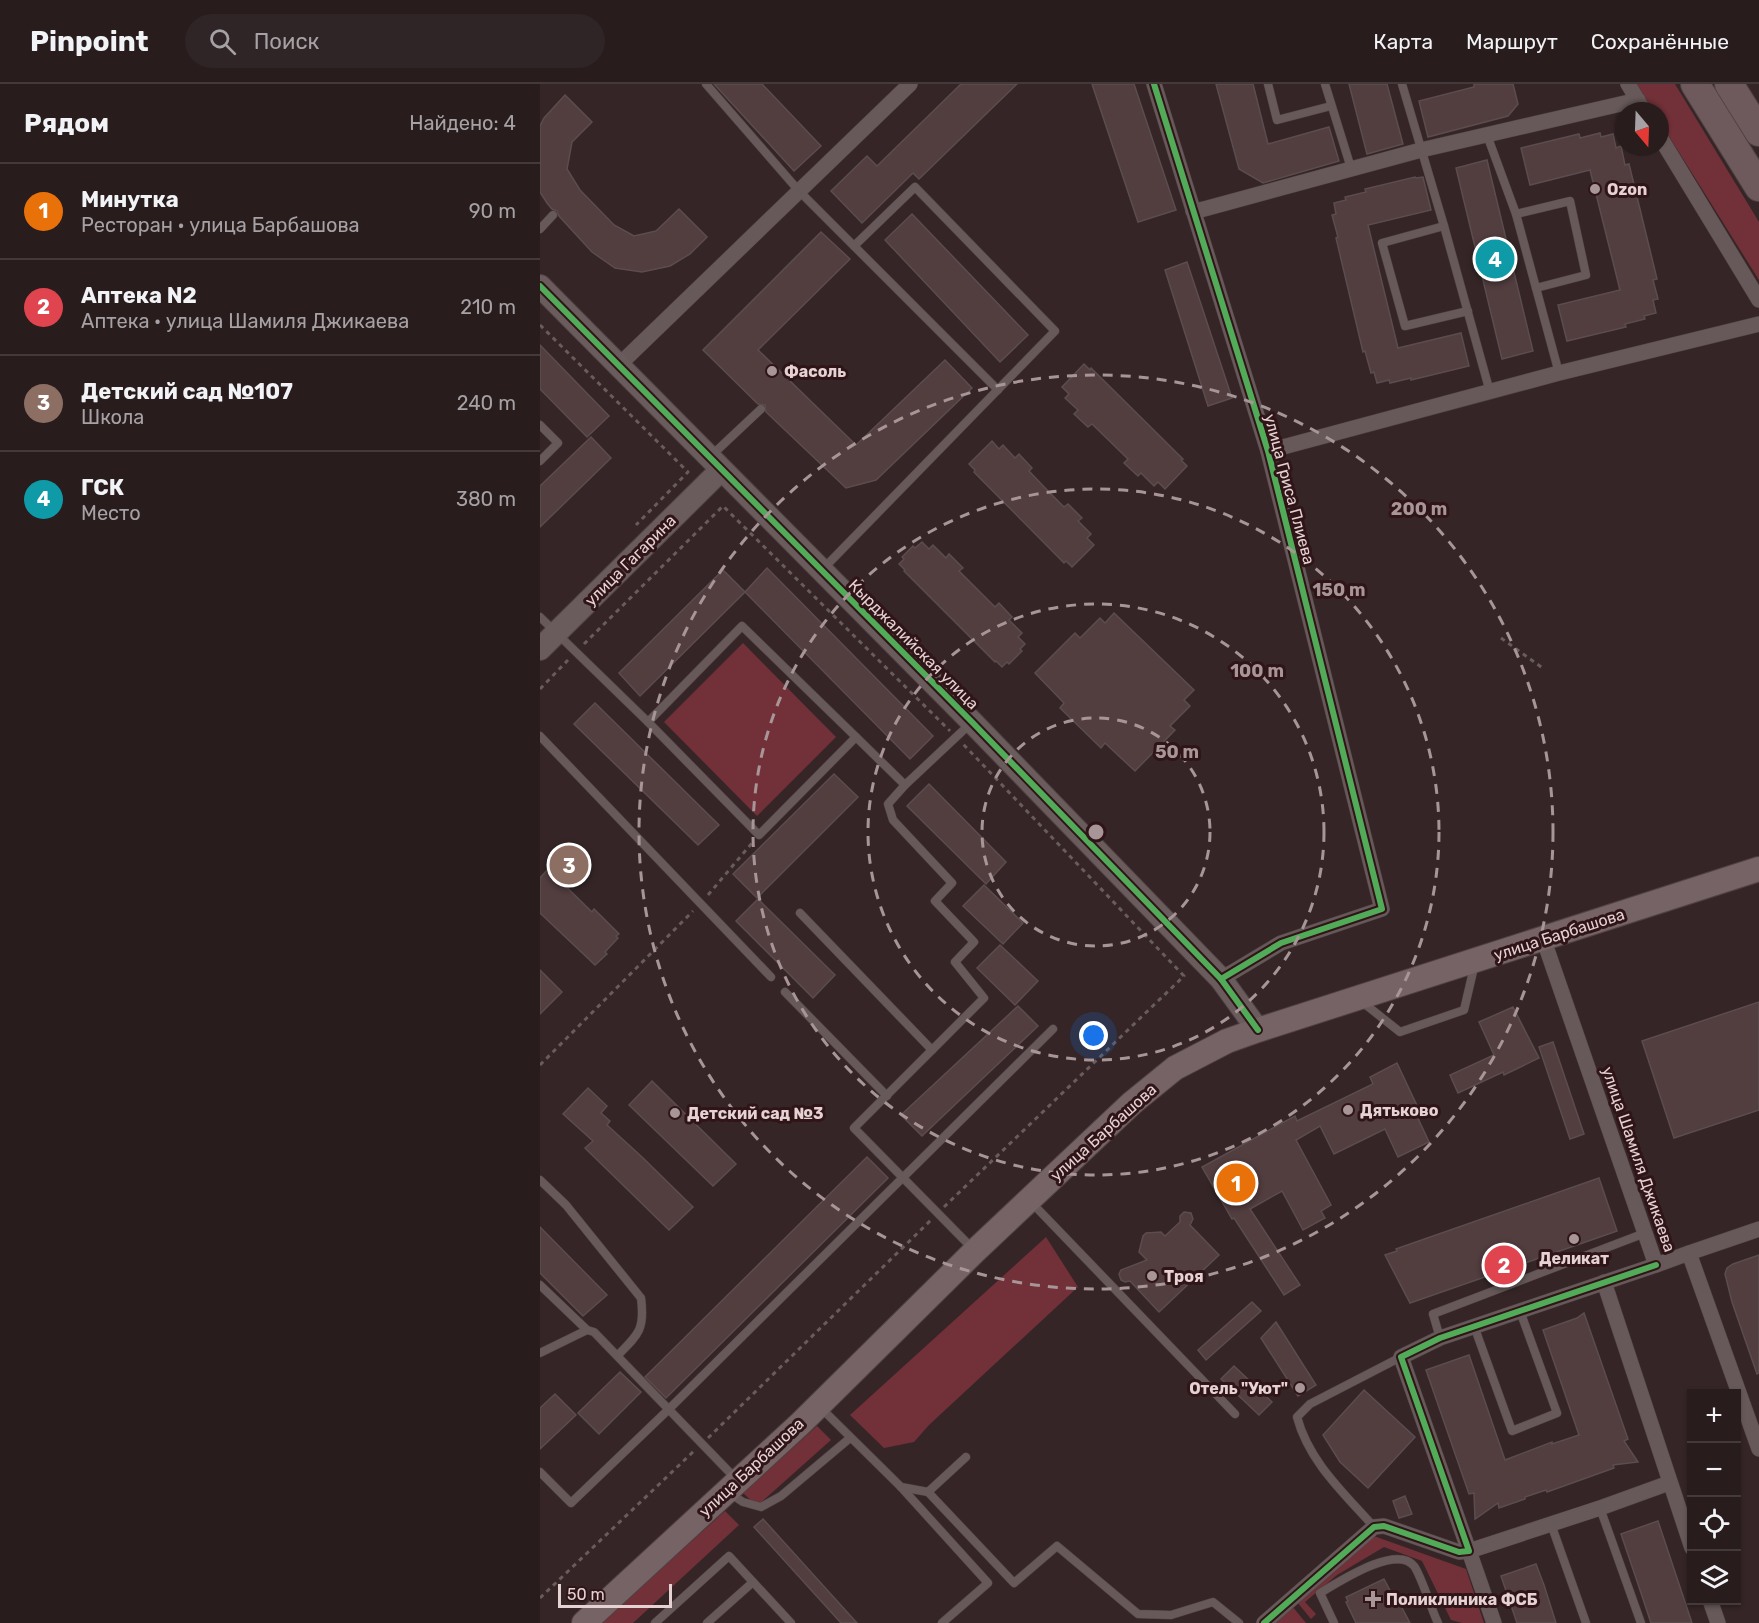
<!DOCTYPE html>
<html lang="ru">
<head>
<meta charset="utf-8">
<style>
  body { margin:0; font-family:Rubik,sans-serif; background:#302526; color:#f1f3f6 }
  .controls { position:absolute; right:18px; bottom:18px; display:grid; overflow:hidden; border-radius:0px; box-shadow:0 2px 4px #0004 }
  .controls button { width:54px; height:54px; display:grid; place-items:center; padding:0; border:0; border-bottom:2px solid #443a3b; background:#281c1d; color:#f1f3f6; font:30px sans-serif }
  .compass { position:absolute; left:1075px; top:18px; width:54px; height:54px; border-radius:50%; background:#281c1d; box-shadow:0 2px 4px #0004; rotate:161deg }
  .scale { position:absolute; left:18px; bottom:15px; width:114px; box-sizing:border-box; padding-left:6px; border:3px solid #e6d2d3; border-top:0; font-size:16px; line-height:21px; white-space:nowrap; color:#e6d2d3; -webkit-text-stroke:4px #301518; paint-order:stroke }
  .you { position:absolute; left:554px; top:952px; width:21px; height:21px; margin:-15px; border:4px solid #fff; border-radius:50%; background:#1a73e8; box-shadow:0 0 0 9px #1a73e833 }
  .badge { display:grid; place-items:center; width:39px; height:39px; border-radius:50%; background:#0f766e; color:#fff; font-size:20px; font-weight:700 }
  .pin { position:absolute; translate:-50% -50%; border:3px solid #fff; box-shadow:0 2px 6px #0006 }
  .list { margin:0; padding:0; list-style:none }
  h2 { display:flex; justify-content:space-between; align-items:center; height:78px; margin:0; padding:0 24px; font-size:26px }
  h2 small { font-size:20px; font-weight:400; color:#a5a1a4 }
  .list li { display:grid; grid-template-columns:39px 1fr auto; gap:18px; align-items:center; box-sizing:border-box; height:96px; padding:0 24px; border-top:2px solid #443a3b }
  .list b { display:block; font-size:22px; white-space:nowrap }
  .list p { margin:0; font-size:20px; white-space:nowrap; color:#a5a1a4 }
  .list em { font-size:20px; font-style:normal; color:#a5a1a4 }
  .icon { flex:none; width:33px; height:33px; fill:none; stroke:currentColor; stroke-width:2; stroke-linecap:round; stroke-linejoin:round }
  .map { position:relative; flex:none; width:1219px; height:1539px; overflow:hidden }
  header { display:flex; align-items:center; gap:36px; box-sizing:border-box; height:84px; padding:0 30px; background:#281c1d; border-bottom:2px solid #443a3b }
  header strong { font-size:28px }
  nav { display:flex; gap:33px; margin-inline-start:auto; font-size:21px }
  .search { width:420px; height:54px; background:#302526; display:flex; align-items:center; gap:15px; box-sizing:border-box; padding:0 21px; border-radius:33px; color:#a5a1a4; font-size:22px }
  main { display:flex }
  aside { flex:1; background:#281c1d }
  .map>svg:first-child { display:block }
  .green { fill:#723038 }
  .building { fill:#523d3f; stroke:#5b4d4f; stroke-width:1.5 }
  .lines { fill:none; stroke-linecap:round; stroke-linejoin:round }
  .lane-casing { stroke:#504243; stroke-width:9 }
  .street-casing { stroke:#504243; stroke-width:16 }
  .secondary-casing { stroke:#504243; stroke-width:24 }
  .primary-casing { stroke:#504243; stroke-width:26 }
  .highway-casing { stroke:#504243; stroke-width:30 }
  .path { stroke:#685c5d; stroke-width:3; stroke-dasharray:4.5 4.5; stroke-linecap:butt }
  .lane { stroke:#67595a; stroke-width:8 }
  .street { stroke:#67595a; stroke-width:15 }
  .secondary { stroke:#6a5b5d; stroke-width:22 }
  .primary { stroke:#766365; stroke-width:24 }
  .highway { stroke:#6e5a5c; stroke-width:28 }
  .cycleway-casing { stroke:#301518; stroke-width:10 }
  .cycleway { stroke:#51ab58; stroke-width:6 }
  .ring { fill:none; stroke:#a89597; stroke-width:3; stroke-dasharray:10 8 }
  .poi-dot { fill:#a89597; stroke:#301518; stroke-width:2 }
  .labels { text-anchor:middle; stroke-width:6; stroke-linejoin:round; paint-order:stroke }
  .poi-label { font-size:16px; font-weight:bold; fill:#e6d2d3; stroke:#301518; text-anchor:start }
  .street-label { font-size:16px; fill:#e6d2d3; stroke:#301518 }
  .centre { fill:#a89597; stroke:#301518; stroke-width:3 }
  .ring-label { font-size:18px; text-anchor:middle; font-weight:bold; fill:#a89597; stroke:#301518; stroke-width:6; stroke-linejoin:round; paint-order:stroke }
</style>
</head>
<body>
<header>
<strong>Pinpoint</strong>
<div class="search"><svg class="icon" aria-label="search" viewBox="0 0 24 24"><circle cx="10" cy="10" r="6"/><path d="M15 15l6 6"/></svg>Поиск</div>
<nav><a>Карта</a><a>Маршрут</a><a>Сохранённые</a></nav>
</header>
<main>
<aside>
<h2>Рядом<small>Найдено: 4</small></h2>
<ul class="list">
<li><span class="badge" style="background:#e8710a">1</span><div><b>Минутка</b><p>Ресторан · улица Барбашова</p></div><em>90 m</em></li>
<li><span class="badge" style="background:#e0444e">2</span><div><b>Аптека N2</b><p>Аптека · улица Шамиля Джикаева</p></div><em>210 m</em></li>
<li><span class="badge" style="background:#8d6e63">3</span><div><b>Детский сад №107</b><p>Школа</p></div><em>240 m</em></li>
<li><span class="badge" style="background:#0f9aa8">4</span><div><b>ГСК</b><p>Место</p></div><em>380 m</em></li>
</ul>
</aside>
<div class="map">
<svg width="1219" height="1539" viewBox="0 0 1219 1539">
  <rect width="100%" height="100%" fill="#352527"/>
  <g class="green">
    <path d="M1096 0H1135L1219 138V196L1120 38V27H1113Z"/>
    <path d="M203 559 296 653 217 732 124 638Z"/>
    <path d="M506 1153 538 1203 389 1341 374 1358 344 1364 310 1331Z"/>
    <path d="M277 1342 291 1356 217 1422 203 1409Z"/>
    <path d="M185 1427 199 1441 93 1539H61Z"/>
    <path d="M831 1451 926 1485 944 1539H922L911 1536 882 1477 844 1463 797 1491 765 1518 776 1530 771 1535 757 1518Z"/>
    <path d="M752 1522 766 1539H733Z"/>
  </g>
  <g class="building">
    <path d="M174 0H222L281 62 254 87Z"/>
    <path d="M421 0H477L379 95 373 89 322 139 291 107 327 72 337 82Z"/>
    <path d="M552 0H594L636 126 598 138Z"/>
    <path d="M676 0H713L728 60 789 43 799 77 723 99 699 85Z"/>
    <path d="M809 0H847L863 60 827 70Z"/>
    <path d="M934 0H973L978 20 968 32 888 53 879 17 934 3Z"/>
    <path d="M25 11 52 38 32 58 27 85 40 106 74 141 94 152 116 147 139 125 167 153 150 170 130 182 102 188 75 184 52 168 19 132 17 127 12 125 7 119 0 108V42L4 34Z"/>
    <path d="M1060 49 1061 53 1073 50 1076 64 1081 62 1085 81 1089 80 1117 195 1113 196 1118 215 1113 216 1116 229 1104 232 1105 235 1085 240 1086 243 1027 257 1018 221 1080 206 1050 86 990 101 981 64 1039 50 1040 54Z"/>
    <path d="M947 76 993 267 962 275 916 84Z"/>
    <path d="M875 93 876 94 883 93 891 126 828 141 858 264 921 249 929 282 871 296V294L850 299 849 296 837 299 834 288 831 289 825 267 823 268 796 154 798 153 792 131 796 130 794 119 806 116 805 113 826 108 825 105Z"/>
    <path d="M372 130 488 251 460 278 345 156Z"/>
    <path d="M281 148 310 175 218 266 316 361 405 276 432 304 336 396 306 404 226 328 225 321 218 320 163 266Z"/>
    <path d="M647 178 692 314 668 322 625 186Z"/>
    <path d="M0 261 69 332 47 353 0 305Z"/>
    <path d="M544 280 550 286 551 284 643 375 641 376 647 382 625 405 618 398 614 402 601 389 598 392 584 379 588 375 552 340 548 343 534 330 538 326 525 314 529 310 522 303Z"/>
    <path d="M51 353 71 374 0 443V402Z"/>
    <path d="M452 357 459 365 463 361 475 374 479 370 492 384 489 387 509 408 524 423 528 420 542 434 538 437 551 450 547 454 554 461 532 483 526 477 524 479 434 388 435 386 429 380Z"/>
    <path d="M382 458 389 465 393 461 406 474 409 470 423 484 419 487 455 523 459 519 472 533 469 536 482 549 478 553 485 560 480 565 482 567 469 580 467 578 462 583 456 577 455 578 364 487 365 486 359 480 364 475 362 473 373 462 375 464Z"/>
    <path d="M227 484 393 652 370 675 205 508Z"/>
    <path d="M183 486 205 508 100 612 79 589Z"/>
    <path d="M574 529 654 606 644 616 650 622 630 642 635 646 595 687 565 659 561 664 520 624 524 619 495 589 535 549 540 554 560 534 565 539Z"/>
    <path d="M55 619 179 741 158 761 34 640Z"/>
    <path d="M294 690 318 713 217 814 193 790Z"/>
    <path d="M389 700 466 778 446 800 367 722Z"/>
    <path d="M8 785 52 828 54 825 79 850 76 852 78 854 65 868 67 870 55 881 0 829V794Z"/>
    <path d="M444 801 483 839 463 860 423 822Z"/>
    <path d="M218 815 295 891 273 914 196 837Z"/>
    <path d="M460 861 498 897 475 921 437 884Z"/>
    <path d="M0 886 22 908 0 930Z"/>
    <path d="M1219 918V1026L1134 1054 1102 957Z"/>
    <path d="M478 922 498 942 382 1052 361 1031Z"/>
    <path d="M973 923 999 974 964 991 963 988 918 1009 910 991 954 971 939 938Z"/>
    <path d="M1013 958 1044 1050 1030 1055 999 963Z"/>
    <path d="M857 979 880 1028 876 1030 889 1058 858 1073 845 1045 794 1070 780 1042 756 1056 791 1121 781 1127 785 1134 763 1146 742 1107 710 1125 760 1201 744 1211 694 1134 692 1135 662 1083 755 1032 757 1037 833 1000 830 993Z"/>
    <path d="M112 997 196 1080 173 1102 89 1021Z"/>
    <path d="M48 1004 67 1022 61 1029 70 1037 67 1041 102 1073 153 1123 129 1146 45 1064 53 1057 23 1030Z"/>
    <path d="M327 1073 348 1094 126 1314 105 1293Z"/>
    <path d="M1059 1094 1077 1147 870 1219 845 1171 857 1167 856 1165Z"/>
    <path d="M644 1128 651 1129 653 1135 650 1141 679 1171 619 1228 590 1197 585 1198 581 1196 579 1190 581 1186 607 1176 599 1168 603 1152 606 1149 621 1148 625 1152 640 1138V1132Z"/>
    <path d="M0 1143 67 1211 43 1232 0 1189Z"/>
    <path d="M1219 1171V1289L1217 1290 1192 1218 1185 1190 1187 1184 1193 1180Z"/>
    <path d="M712 1218 721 1227 666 1276 658 1266Z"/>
    <path d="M1044 1229 1088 1355 1084 1357 1098 1378 1073 1381 1074 1384 1007 1408 1006 1406 985 1413V1415L959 1424 958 1419 935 1435 934 1409 929 1410 886 1286 929 1271 965 1376 1012 1358V1360L1039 1351 1003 1246 1037 1234Z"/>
    <path d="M736 1238 776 1301 758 1312 721 1254Z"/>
    <path d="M694 1282 732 1318 719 1331 681 1295Z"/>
    <path d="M80 1288 101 1308 59 1350 38 1329Z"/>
    <path d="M824 1306 875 1353 828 1404 800 1378 783 1351Z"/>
    <path d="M15 1310 36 1331 0 1365V1324Z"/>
    <path d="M865 1412 872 1430 859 1434 853 1417Z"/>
    <path d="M223 1435 317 1539H301L214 1443Z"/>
    <path d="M1118 1437 1152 1539H1111L1099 1503 1081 1450Z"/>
    <path d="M996 1480 1004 1501 1016 1539H977L961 1492Z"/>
    <path d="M844 1495 852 1510 854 1509 870 1539H816L806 1518 808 1517 806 1513Z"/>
  </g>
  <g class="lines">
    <defs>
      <g id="lane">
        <path d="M166 0 259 107 458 306"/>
        <path d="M728 0 737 36 791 22"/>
        <path d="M785 0 811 84"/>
        <path d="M862 0 904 142 950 308"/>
        <path d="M947 51 976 130 1019 289"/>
        <path d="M976 130 1030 117 1046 191 996 204"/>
        <path d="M904 142 842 159 865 242 928 227"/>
        <path d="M0 145 13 131"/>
        <path d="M0 341 18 359 0 377"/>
        <path d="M172 371 221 325"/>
        <path d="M283 485 515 247 375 103 314 162"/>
        <path d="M0 533 108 638 219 751 316 653 365 701 430 640"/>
        <path d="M108 638 202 542 316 653"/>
        <path d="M0 652 231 893"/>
        <path d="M365 701 348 720 353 736 412 799 395 817 434 858 415 878 444 914 314 1044 434 1166"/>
        <path d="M260 829 392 966"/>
        <path d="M245 908 347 1012"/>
        <path d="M821 917 860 948 924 926 935 879"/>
        <path d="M0 1096 26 1121 101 1214C105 1245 99 1250 78 1271"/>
        <path d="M492 1119 695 1330"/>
        <path d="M0 1201 47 1246"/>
        <path d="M934 1242 972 1347 1017 1329 980 1227"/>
        <path d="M900 1254 893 1230 1105 1149"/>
        <path d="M0 1269 47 1246 54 1248 196 1395"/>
        <path d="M281 1324 361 1403 448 1499 402 1539"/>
        <path d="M0 1388 31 1419 129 1325 513 945"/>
        <path d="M361 1403 388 1408 474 1499 517 1462 598 1530 631 1531 673 1518 699 1539"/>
        <path d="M388 1408 426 1373"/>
        <path d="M189 1409 203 1418 221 1423 241 1412 310 1354"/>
        <path d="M1060 1424 1101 1539"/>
        <path d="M1011 1440 1046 1539"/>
        <path d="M834 1443C804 1409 769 1378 757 1333L770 1320 861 1273"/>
        <path d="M115 1539 189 1472 251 1539"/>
        <path d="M167 1539 213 1498"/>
        <path d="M794 1539 780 1509C799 1498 856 1460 874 1482 881 1491 892 1527 898 1539"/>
      </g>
      <g id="street">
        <path d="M614 0 728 367 842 825 741 859 681 895"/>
        <path d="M1088 0 1104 27"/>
        <path d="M1120 53 1219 216"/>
        <path d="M653 127 664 125 881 66 1098 16"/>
        <path d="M79 281 370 0"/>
        <path d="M728 367 1019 289 1219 240"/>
        <path d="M1003 854 1116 1181 1149 1169 1219 1365"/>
        <path d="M1149 1169 1219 1145"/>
        <path d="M1064 1198 1152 1464"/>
        <path d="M1170 1516 1178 1539"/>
        <path d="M724 1539 834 1443 844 1442 919 1468 929 1467 861 1273 900 1254 1116 1181"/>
        <path d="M954 1539 929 1467 1060 1424 1129 1399"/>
      </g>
      <g id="secondary">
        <path d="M0 202 432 638 681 895 718 946"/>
        <path d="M0 565 181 386"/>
      </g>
      <path id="primary" d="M44 1539 261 1339 435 1167 592 1019 635 984 687 957 718 946 1219 785"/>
      <g id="highway">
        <path d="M1155 0 1219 103"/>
        <path d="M1189 0 1219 48"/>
      </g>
    </defs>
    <use href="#lane" class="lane-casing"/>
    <use href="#street" class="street-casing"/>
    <use href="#secondary" class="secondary-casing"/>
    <use href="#primary" class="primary-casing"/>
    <use href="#highway" class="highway-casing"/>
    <g class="path">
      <path d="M0 241 148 388 96 441"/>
      <path d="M961 554 1004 585"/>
      <path d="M44 560 183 422 410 647"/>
      <path d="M0 605 28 576"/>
      <path d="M168 811 212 759"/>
      <path d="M0 981 153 827"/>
      <path d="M404 1123 644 892 423 660"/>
      <path d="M168 1354 391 1136"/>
      <path d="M0 1514 155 1366"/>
    </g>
    <use href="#lane" class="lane"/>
    <use href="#street" class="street"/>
    <use href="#secondary" class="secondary"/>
    <use href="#primary" class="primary"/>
    <use href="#highway" class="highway"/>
    <defs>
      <g id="cycleway">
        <path d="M614 0 728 367 842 825 741 859 681 895"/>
        <path d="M0 202 432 638 681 895 718 946"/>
        <path d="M724 1539 834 1443 844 1442 919 1468 929 1467 861 1273 900 1254 1116 1181"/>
      </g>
    </defs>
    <use href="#cycleway" class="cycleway-casing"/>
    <use href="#cycleway" class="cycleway"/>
  </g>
  <g class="ring">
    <circle cx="556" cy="748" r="114"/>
    <circle cx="556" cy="748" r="228"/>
    <circle cx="556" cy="748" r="343"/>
    <circle cx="556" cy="748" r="457"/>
  </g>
  <g class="poi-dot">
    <circle cx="1055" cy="105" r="6"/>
    <circle cx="232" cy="287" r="6"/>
    <circle cx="808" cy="1026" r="6"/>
    <circle cx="135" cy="1029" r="6"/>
    <circle cx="1034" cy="1155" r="6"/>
    <circle cx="612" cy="1192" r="6"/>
    <circle cx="760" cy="1304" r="6"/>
    <path d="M830 1506h6v6h6v6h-6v6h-6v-6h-6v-6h6z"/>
  </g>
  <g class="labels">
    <g class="poi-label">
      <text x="1067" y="111">Ozon</text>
      <text x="244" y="293">Фасоль</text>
      <text x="820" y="1032">Дятьково</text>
      <text x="147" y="1035">Детский сад №3</text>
      <text x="1034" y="1180" text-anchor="middle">Деликат</text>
      <text x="624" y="1198">Троя</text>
      <text x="748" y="1310" text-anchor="end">Отель "Уют"</text>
      <text x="846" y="1521">Поликлиника ФСБ</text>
    </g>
    <g class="street-label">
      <text transform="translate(750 405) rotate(75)" y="6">улица Гриса Плиева</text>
      <text transform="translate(90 476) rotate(-45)" y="6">улица Гагарина</text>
      <text transform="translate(374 560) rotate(45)" y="6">Кырджалийская улица</text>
      <text transform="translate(1019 850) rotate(-18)" y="6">улица Барбашова</text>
      <text transform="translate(563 1048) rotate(-42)" y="6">улица Барбашова</text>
      <text transform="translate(1099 1075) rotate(71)" y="6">улица Шамиля Джикаева</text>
      <text transform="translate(211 1383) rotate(-43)" y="6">улица Барбашова</text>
    </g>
  </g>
  <circle cx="556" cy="748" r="9" class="centre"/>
  <g class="ring-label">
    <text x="879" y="431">200 m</text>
    <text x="799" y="512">150 m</text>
    <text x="717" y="593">100 m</text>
    <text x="637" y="674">50 m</text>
  </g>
</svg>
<div class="controls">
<button>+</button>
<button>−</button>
<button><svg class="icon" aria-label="locate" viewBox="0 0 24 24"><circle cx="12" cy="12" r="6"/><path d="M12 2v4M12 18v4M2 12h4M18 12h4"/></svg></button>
<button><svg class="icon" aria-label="layers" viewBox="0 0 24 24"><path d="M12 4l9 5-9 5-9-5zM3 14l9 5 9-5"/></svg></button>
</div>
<svg class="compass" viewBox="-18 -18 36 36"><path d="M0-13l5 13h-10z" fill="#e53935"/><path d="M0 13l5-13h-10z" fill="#a5a1a4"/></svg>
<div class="scale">50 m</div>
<div class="you"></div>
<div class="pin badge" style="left:696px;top:1099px;background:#e8710a">1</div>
<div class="pin badge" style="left:964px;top:1181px;background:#e0444e">2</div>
<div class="pin badge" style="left:29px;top:781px;background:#8d6e63">3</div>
<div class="pin badge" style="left:955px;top:175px;background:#0f9aa8">4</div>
</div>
</main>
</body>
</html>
